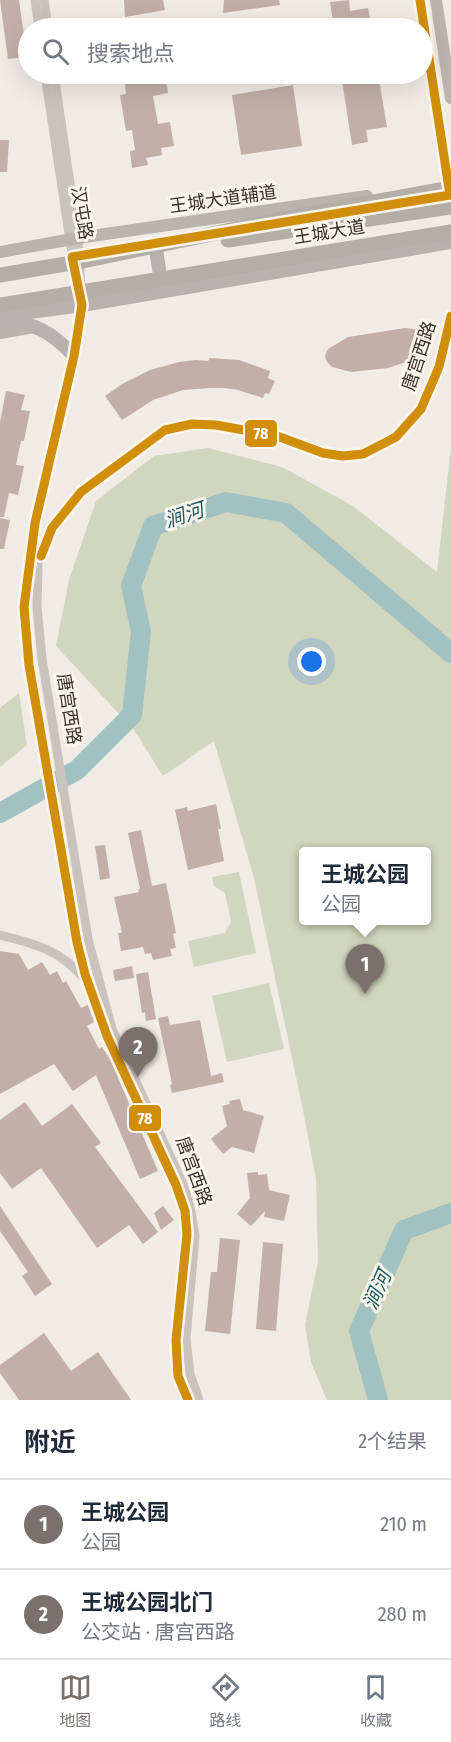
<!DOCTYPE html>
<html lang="zh">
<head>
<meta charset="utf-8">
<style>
  body { margin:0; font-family:"Fira Sans Condensed","Noto Sans SC",sans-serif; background:#f2f2f3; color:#1f2937 }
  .you { position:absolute; left:312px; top:662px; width:21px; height:21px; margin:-15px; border:4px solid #fff; border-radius:50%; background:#1a73e8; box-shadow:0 0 0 9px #1a73e833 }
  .badge { display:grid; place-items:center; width:39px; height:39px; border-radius:50%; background:#7a716c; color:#fff; font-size:20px; font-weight:700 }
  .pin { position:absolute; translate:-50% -50px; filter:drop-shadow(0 2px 3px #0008) }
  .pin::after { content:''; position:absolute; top:32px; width:21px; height:18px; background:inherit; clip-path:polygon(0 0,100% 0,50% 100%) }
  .popup { position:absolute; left:299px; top:847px; width:132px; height:78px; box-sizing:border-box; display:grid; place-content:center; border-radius:6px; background:#fff; filter:drop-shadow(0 2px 4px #0005); font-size:20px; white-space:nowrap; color:#747a83 }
  .popup b { font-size:22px; color:#1f2937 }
  .popup::after { content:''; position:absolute; left:50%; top:100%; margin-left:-12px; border:12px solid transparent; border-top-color:#fff }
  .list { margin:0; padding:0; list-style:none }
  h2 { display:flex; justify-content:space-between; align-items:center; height:78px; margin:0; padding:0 24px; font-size:26px }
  h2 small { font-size:20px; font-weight:400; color:#747a83 }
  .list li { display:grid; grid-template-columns:39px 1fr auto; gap:18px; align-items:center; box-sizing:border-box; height:90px; padding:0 24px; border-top:2px solid #e0e1e3 }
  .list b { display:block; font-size:22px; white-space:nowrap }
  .list p { margin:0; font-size:20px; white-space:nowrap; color:#747a83 }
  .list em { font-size:20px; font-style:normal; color:#747a83 }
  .icon { flex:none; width:33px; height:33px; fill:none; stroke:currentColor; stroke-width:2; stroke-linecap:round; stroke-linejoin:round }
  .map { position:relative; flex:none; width:451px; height:1400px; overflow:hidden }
  .search { position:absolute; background:#fff; box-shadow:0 6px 24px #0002; left:18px; right:18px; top:18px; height:66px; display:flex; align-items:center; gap:15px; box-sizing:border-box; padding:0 21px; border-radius:33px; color:#747a83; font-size:22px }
  .sheet { height:258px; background:#fff }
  nav { display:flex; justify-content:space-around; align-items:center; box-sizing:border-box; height:84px; border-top:2px solid #e0e1e3; background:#fff; font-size:16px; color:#747a83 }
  nav a { display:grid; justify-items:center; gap:3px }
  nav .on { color:#7a716c }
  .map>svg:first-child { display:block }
  .green { fill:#d1d6bf; fill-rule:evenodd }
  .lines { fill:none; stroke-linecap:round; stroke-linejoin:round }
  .river { stroke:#a1c2c1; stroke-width:20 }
  .building { fill:#c3afa7 }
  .minor { stroke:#c9c3be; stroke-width:9 }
  .secondary { stroke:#bab3ae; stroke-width:12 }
  .primary { stroke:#b8b1ad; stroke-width:14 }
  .trunk-bridge { stroke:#b4aea8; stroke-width:15 }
  .bus-1-casing { stroke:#fbf5ee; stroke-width:14 }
  .bus-1 { stroke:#d18e09; stroke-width:9 }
  .labels { text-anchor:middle; stroke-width:6; stroke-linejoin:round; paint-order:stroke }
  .street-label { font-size:18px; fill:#3b302b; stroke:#fbf5ee }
  .water-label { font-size:20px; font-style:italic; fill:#1f5a5e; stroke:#fbf5ee }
  .line-badge { stroke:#fbf5ee; stroke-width:2 }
  .badge-label { font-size:16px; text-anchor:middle; font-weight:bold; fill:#fff }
</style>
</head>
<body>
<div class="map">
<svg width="451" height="1400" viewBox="0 0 451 1400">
  <rect width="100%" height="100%" fill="#f0ebe5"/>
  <g class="green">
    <path d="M451 447V1400H327L311 1362 305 1325 318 1261 316 1179 303 1110 254 878 214 741 163 776 134 730 56 646 69 580 96 501 154 456 208 448 282 467 353 506 437 572ZM304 852H427V920H304Z"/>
    <path d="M19 693 27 745 0 767V708Z"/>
    <path d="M239 872 256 953 194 967 188 941 225 933 231 922 225 893 214 886 212 877Z"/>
    <path d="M269 983 284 1049 227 1062 212 996Z"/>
  </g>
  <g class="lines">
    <g class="river">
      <path d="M0 813 77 770 132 715 141 632 131 586 153 526 226 502 286 513 451 653"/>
      <path d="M378 1400 359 1331 404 1230 451 1213"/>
    </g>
  </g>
  <g class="building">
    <path d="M0 0H19L27 57 8 59Z"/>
    <path d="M124 0H163L165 10 125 17Z"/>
    <path d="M224 0H279L280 5 223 13Z"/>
    <path d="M349 0 350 11 368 8 372 28H334L330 2Z"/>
    <path d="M124 74H165L168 93 153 96 158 124 170 122 174 146 161 148 162 155 146 158 148 165 132 168 130 151 135 150 132 130 126 131 120 95 126 94Z"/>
    <path d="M341 74H378L387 127 366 130 368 142 352 145Z"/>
    <path d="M293 85 302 146 241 155 232 95Z"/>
    <path d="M0 140H9L7 172H0Z"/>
    <path d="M405 328 422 330 429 334 431 340 430 346 426 353 418 358 388 368 351 372 332 367 327 362 325 356 328 349 348 337Z"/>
    <path d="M210 358 239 360 270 371 268 378 275 381 269 394 265 393 263 398 238 390 225 388H210L183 390 153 400 122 420 105 396 122 384 150 370 179 362 196 360 208 361Z"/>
    <path d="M6 391 25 395 21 410 30 411 24 441H21L16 465 24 466 18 495 9 493 4 517H0V422Z"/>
    <path d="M0 518 10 520 4 549H0Z"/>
    <path d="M216 804 221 829H218L224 861 188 870 175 810 187 807 188 811Z"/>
    <path d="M141 830 152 886 166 883 176 933 173 934 176 948 170 949 172 956 153 960 151 953 145 954 143 947 121 951 118 933H122L114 897 139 892 138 889H140L128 833Z"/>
    <path d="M105 845 110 878 100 880 95 846Z"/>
    <path d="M0 951 19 954 28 970 42 962 50 975 57 971 63 983 66 981 81 1008 88 1005 94 1022 87 1026 99 1049 102 1047 110 1059 158 1171 140 1179 96 1075 73 1091 54 1064 0 1094Z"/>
    <path d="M132 966 134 978 115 981 113 970Z"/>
    <path d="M148 972 156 1019 146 1021 145 1012 142 1013 136 974Z"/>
    <path d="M168 1016 170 1025 200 1020 211 1076 222 1073 224 1082 172 1093 170 1085 172 1084 158 1018Z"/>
    <path d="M240 1099 243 1110 264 1116 254 1153 232 1147 223 1154 211 1139 227 1126 222 1106 230 1104 229 1101Z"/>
    <path d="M25 1102 42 1126 72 1104 101 1143 95 1147 158 1232 143 1244 129 1225 97 1248 41 1168 12 1189 0 1173V1120Z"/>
    <path d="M258 1172V1175L267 1174 269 1190 290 1195 284 1221 264 1217 265 1211 251 1226 237 1214 250 1198 247 1173Z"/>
    <path d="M0 1206 52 1284 35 1296 22 1276 28 1272 0 1231Z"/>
    <path d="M163 1206 174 1220 161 1230 154 1213Z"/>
    <path d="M220 1238 240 1240 230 1334 205 1331 211 1272H217Z"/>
    <path d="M263 1242 283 1244 276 1331 256 1329Z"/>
    <path d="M44 1333 71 1371 98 1352 131 1400H19L0 1373V1365Z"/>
  </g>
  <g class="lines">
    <g class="minor">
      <path d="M35 0 39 28"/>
      <path d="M44 0 48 28"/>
      <path d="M45 74 74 267"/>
      <path d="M54 74 78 238 82 305 74 356 35 523 24 607 29 665 77 942C96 1028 139 1105 176 1185L185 1211 187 1234 176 1340 178 1376 188 1400"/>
      <path d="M0 935C36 944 58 949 84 978"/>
      <path d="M199 1400 190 1374 186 1338 195 1236 191 1211 183 1184 112 1029 88 939 42 659 37 607 38 563 52 528 81 492 165 430 192 424 216 425 277 436 323 453 343 456 363 454 396 437 421 409 439 367 451 316"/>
    </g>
    <g class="secondary">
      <path d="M420 0 451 199"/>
      <path d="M436 0 451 98"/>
      <path d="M0 252 78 238 367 196"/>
      <path d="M0 333 34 327"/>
    </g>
    <g class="primary">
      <path d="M155 243 162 288"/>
      <path d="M0 316 82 305 451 242"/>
      <path d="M2 320C35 323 52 332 74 356"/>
    </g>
    <g class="trunk-bridge">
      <path d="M228 240 451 207"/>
      <path d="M0 275 83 261 292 217 451 188"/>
      <path d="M0 305 451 232"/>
    </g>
    <defs>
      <g id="bus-1">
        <path d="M41 556 52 528 81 492 165 430 192 424 216 425 277 436 323 453 343 456 363 454 396 437 421 409 439 367 451 316"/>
        <path d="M188 1400 178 1376 176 1340 187 1234 185 1211 176 1185 107 1036 85 974 77 942 29 665 24 607 35 523 74 356 82 305 72 257 450 195 420 0"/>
      </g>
    </defs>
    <use href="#bus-1" class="bus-1-casing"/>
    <use href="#bus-1" class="bus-1"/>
  </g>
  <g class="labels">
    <g class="street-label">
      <text transform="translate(223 199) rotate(-8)" y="6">王城大道辅道</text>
      <text transform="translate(82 213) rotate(81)" y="6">汉屯路</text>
      <text transform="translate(329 232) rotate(-9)" y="6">王城大道</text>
      <text transform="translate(419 356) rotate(-72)" y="6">唐宫西路</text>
      <text transform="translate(69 709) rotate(81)" y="6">唐宫西路</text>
      <text transform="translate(194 1171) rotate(70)" y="6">唐宫西路</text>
    </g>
    <g class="water-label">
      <text transform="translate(184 515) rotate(-18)" y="7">涧河</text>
      <text transform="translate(377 1290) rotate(-66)" y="7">涧河</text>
    </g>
  </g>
  <g class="line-badge">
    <rect x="244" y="419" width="34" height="29" rx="6" fill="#d18e09"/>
    <rect x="128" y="1104" width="34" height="28" rx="6" fill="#d18e09"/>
  </g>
  <g class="badge-label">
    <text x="261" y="439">78</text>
    <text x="145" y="1124">78</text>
  </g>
</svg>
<div class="you"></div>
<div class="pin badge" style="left:365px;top:994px">1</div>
<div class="popup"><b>王城公园</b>公园</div>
<div class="pin badge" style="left:138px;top:1077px">2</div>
<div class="search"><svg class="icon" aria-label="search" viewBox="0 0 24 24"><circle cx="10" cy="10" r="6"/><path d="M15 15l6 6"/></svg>搜索地点</div>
</div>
<section class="sheet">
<h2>附近<small>2个结果</small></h2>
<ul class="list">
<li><span class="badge">1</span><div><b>王城公园</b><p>公园</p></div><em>210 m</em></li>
<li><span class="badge">2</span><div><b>王城公园北门</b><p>公交站 · 唐宫西路</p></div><em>280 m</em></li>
</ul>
</section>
<nav>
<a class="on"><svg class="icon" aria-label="map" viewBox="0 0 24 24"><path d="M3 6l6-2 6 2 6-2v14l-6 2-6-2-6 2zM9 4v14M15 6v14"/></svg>地图</a>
<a><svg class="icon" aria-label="directions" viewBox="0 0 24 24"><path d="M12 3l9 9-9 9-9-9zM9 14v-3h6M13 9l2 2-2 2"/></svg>路线</a>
<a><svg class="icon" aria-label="saved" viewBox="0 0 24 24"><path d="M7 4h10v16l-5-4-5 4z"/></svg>收藏</a>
</nav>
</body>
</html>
